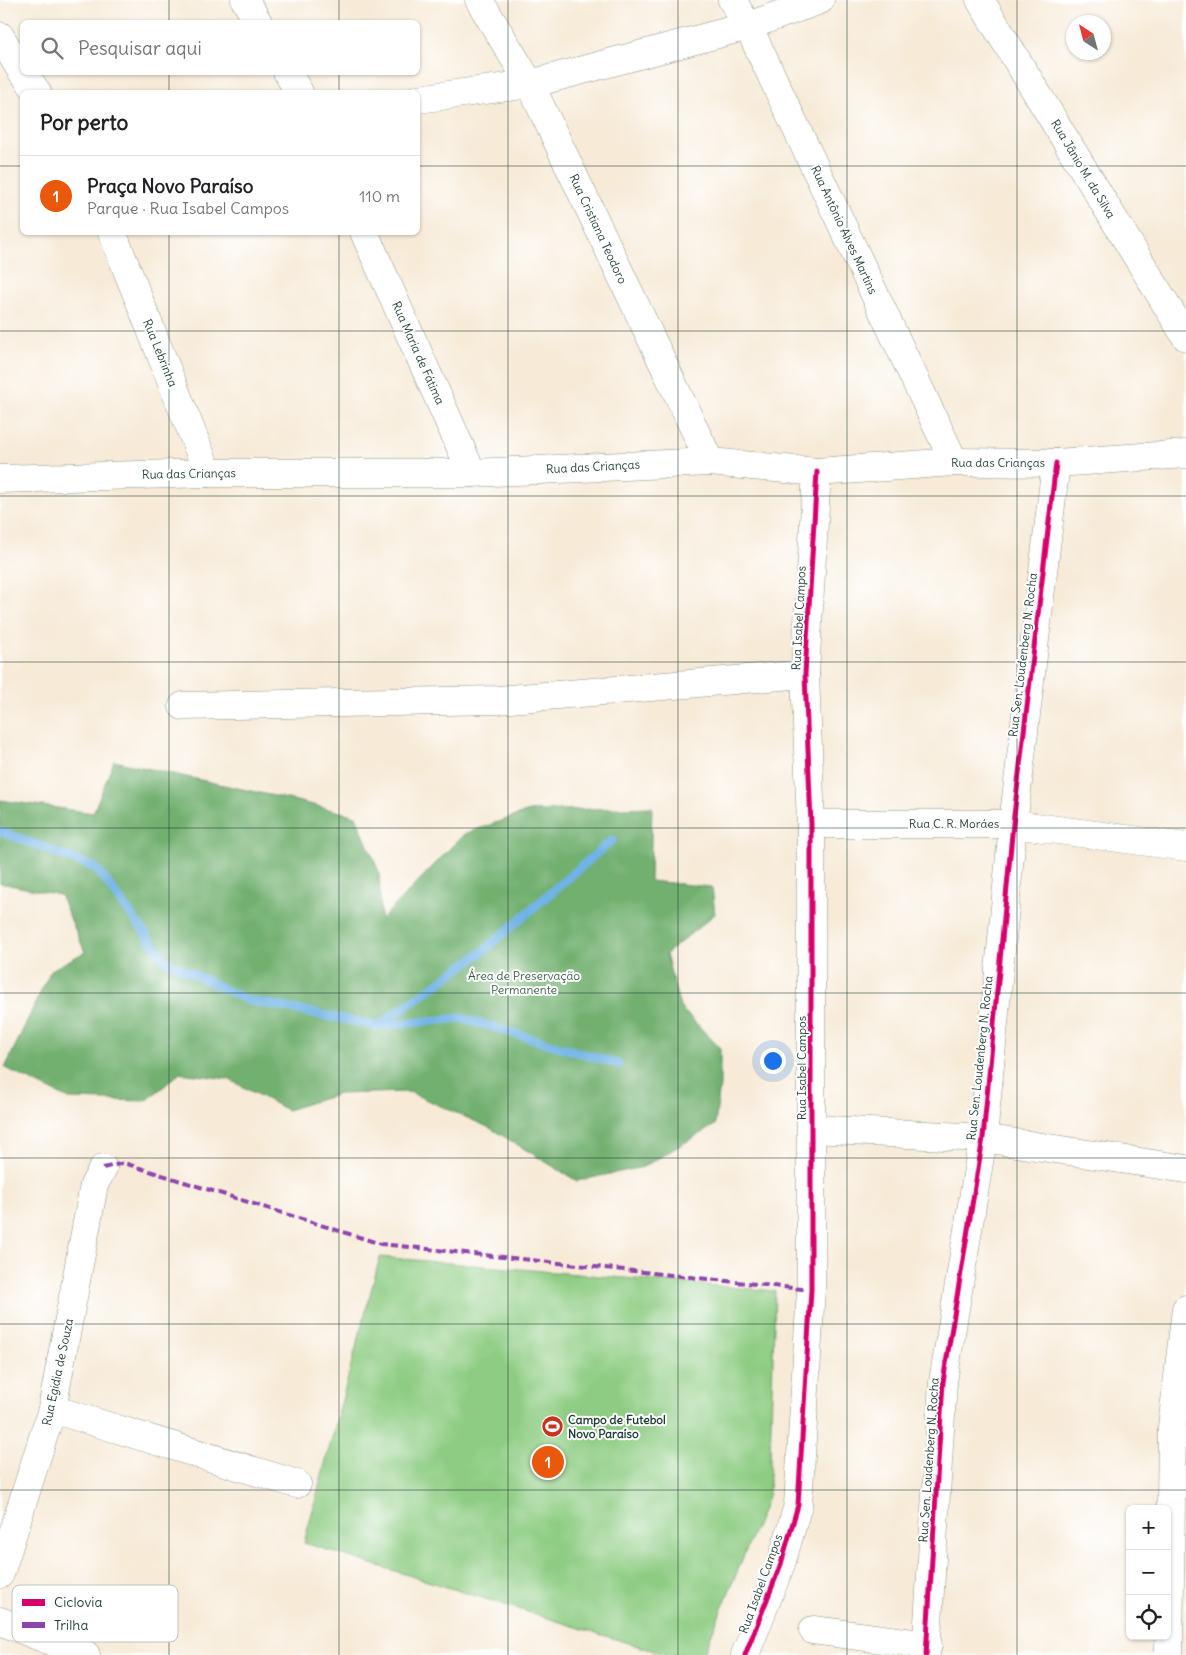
<!DOCTYPE html>
<html lang="pt">
<head>
<meta charset="utf-8">
<style>
  body { margin:0; font-family:Delius,sans-serif; background:#f6f6f6; color:#202124 }
  .controls { position:absolute; right:15px; bottom:15px; display:grid; overflow:hidden; border-radius:8px; box-shadow:0 1px 4px #0004 }
  .controls button { width:45px; height:45px; display:grid; place-items:center; padding:0; border:0; border-bottom:1px solid #e0e0e0; background:#fff; color:#202124; font:25px sans-serif }
  .compass { position:absolute; left:1066px; top:15px; width:45px; height:45px; border-radius:50%; background:#fff; box-shadow:0 1px 4px #0004; rotate:324deg }
  .you { position:absolute; left:772px; top:1060px; width:18px; height:18px; margin:-12px; border:4px solid #fff; border-radius:50%; background:#1a73e8; box-shadow:0 0 0 8px #1a73e833 }
  .badge { display:grid; place-items:center; width:32px; height:32px; border-radius:50%; background:#ea580c; color:#fff; font-size:16px; font-weight:700 }
  .pin { position:absolute; translate:-50% -50%; border:2px solid #fff; box-shadow:0 1px 5px #0006 }
  .list { margin:0; padding:0; list-style:none }
  h2 { display:flex; justify-content:space-between; align-items:center; height:65px; margin:0; padding:0 20px; font-size:21px }
  h2 small { font-size:16px; font-weight:400; color:#757577 }
  .list li { display:grid; grid-template-columns:32px 1fr auto; gap:15px; align-items:center; box-sizing:border-box; height:80px; padding:0 20px; border-top:1px solid #e0e0e0 }
  .list b { display:block; font-size:19px; white-space:nowrap }
  .list p { margin:0; font-size:16px; white-space:nowrap; color:#757577 }
  .list em { font-size:16px; font-style:normal; color:#757577 }
  .icon { flex:none; width:28px; height:28px; fill:none; stroke:currentColor; stroke-width:2; stroke-linecap:round; stroke-linejoin:round }
  .map { position:relative; flex:none; width:1186px; height:1655px; overflow:hidden }
  .search { position:absolute; background:#fff; box-shadow:0 1px 4px #0004; left:20px; top:20px; width:400px; height:55px; display:flex; align-items:center; gap:12px; box-sizing:border-box; padding:0 18px; border-radius:8px; color:#757577; font-size:19px }
  .panel { position:absolute; background:#fff; box-shadow:0 1px 4px #0004; left:20px; top:90px; width:400px; height:145px; border-radius:8px }
  .map>svg:first-child { display:block }
  .green { fill:#8dcc82; stroke:#56845b }
  .forest { fill:#72b070; stroke:#487652 }
  .lines { fill:none; stroke-linecap:round; stroke-linejoin:round }
  .stream { stroke:#70b3e6; stroke-width:9 }
  .street-casing { stroke:#8b9486; stroke-width:29 }
  .street { stroke:#fff; stroke-width:28 }
  .quiet { stroke:#8e44ad; stroke-width:4; stroke-dasharray:8 4; stroke-linecap:butt }
  .cycleway-casing { stroke:#fff; stroke-width:8 }
  .cycleway { stroke:#d6006c; stroke-width:5 }
  .grid { fill:none; stroke:#1f3d34; stroke-width:1; stroke-opacity:0.55 }
  .labels { text-anchor:middle; stroke-width:4; stroke-linejoin:round; paint-order:stroke }
  .street-label { font-size:12px; fill:#1f3d34; stroke:#fff }
  .park-label { font-size:12px; fill:#3a6148; stroke:#fff }
  .poi-label { font-size:12px; font-weight:bold; fill:#1f3d34; stroke:#fff; text-anchor:start }
  .key { fill:#fff; stroke:#bcc5c2; stroke-width:1 }
  .key-label { font-size:14px; fill:#1f3d34 }
</style>
</head>
<body>
<div class="map">
<svg width="1186" height="1655" viewBox="0 0 1186 1655">
  <rect width="100%" height="100%" fill="#fff"/>
  <filter id="ink" filterUnits="userSpaceOnUse"><feTurbulence type="fractalNoise" baseFrequency=".02" numOctaves="2"/><feDisplacementMap in="SourceGraphic" scale="10" xChannelSelector="R" yChannelSelector="G"/><feConvolveMatrix kernelMatrix="1 2 1 2 8 2 1 2 1" color-interpolation-filters="sRGB"/></filter>
  <filter id="wash" filterUnits="userSpaceOnUse"><feTurbulence type="fractalNoise" baseFrequency=".0096" numOctaves="4" result="noise"/><feDisplacementMap in="SourceGraphic" scale="20" xChannelSelector="R" yChannelSelector="G"/><feGaussianBlur stdDeviation="1.12" result="paint"/><feColorMatrix in="noise" values="0 0 0 0 0 0 0 0 0 0 0 0 0 0 0 0 0 1.4 0 .05"/><feComposite in="paint" operator="in"/></filter>
  <g filter="url(#wash)">
    <rect width="100%" height="100%" fill="#f7ebd8"/>
    <path class="green" d="M380 1257 775 1291 769 1494 703 1655H667L304 1543Z"/>
    <path class="forest" d="M114 761 297 801 356 816 379 872 381 920 464 834 529 811 652 807 650 881 712 887 715 914 666 954 680 1007 720 1048V1085L715 1125 643 1167 577 1181 490 1128 409 1092 339 1094 287 1110 228 1079 180 1073 146 1101 69 1099 5 1068 51 970 85 952 60 895 0 883V800L93 813Z"/>
    <g class="lines">
      <g class="stream">
        <path d="M0 831 96 868 166 961 247 1000 378 1026 462 1018 618 1064"/>
        <path d="M378 1026 482 952 612 840"/>
      </g>
    </g>
  </g>
  <g filter="url(#ink)">
    <g class="lines">
      <defs>
        <g id="street">
          <path d="M245 0 258 22"/>
          <path d="M479 0 530 84 710 462"/>
          <path d="M732 0 748 26 954 462"/>
          <path d="M980 0 1186 337"/>
          <path d="M0 36 22 72"/>
          <path d="M23 72 37 92"/>
          <path d="M287 72 299 92"/>
          <path d="M418 99 530 84 748 26 820 0"/>
          <path d="M112 232 208 473"/>
          <path d="M364 232 472 473"/>
          <path d="M0 479 208 473H472L710 462 817 472 954 462 1056 463 1186 454"/>
          <path d="M183 706 498 700 805 674"/>
          <path d="M811 824H1013L1186 847"/>
          <path d="M812 1129 983 1138 1186 1169"/>
          <path d="M52 1409 297 1484"/>
          <path d="M0 1574 52 1409 94 1185 103 1168"/>
          <path d="M0 1621 86 1655"/>
          <path d="M813 1630 928 1645"/>
          <path d="M745 1655 781 1564 798 1505 811 1290V824L805 674 817 472"/>
          <path d="M926 1655 943 1382 983 1138 1013 824 1056 463"/>
          <path d="M1169 1655 1172 1427 1186 1309"/>
        </g>
      </defs>
      <use href="#street" class="street-casing"/>
      <use href="#street" class="street"/>
      <path class="quiet" d="M103 1168 124 1163 381 1244 811 1290"/>
      <defs>
        <g id="cycleway">
          <path d="M745 1655 781 1564 798 1505 811 1290V824L805 674 817 472"/>
          <path d="M926 1655 943 1382 983 1138 1013 824 1056 463"/>
        </g>
      </defs>
      <use href="#cycleway" class="cycleway-casing"/>
      <use href="#cycleway" class="cycleway"/>
    </g>
  </g>
  <path class="grid" d="M169 0V22M339 0V22M508 0V1655M678 0V1655M847 0V1655M1017 0V1655M169 72V92M339 72V92M0 166H22M418 166H1186M169 232V1655M339 232V1655M0 331H1186M0 496H1186M0 662H1186M0 828H1186M0 993H1186M0 1158H1186M0 1324H1186M0 1490H1186"/>
  <defs>
    <symbol id="stadium-disc" viewBox="-11 -11 22 22"><circle r="9.5" fill="#c8321e" stroke="#fff"/><path d="M0-5a6.5 5 0 1 0 0 10a6.5 5 0 1 0 0-10ZM-3.5-1.8h7v3.6h-7Z" fill="#fff"/></symbol>
  </defs>
  <g fill-rule="evenodd">
    <use href="#stadium-disc" x="540" y="1414" width="25" height="25"/>
  </g>
  <g class="labels">
    <g class="street-label">
      <text transform="translate(1083 169) rotate(59)" y="4">Rua Jânio M. da Silva</text>
      <text transform="translate(598 229) rotate(65)" y="4">Rua Cristiana Teodoro</text>
      <text transform="translate(844 230) rotate(65)" y="4">Rua Antônio Alves Martins</text>
      <text transform="translate(160 353) rotate(68)" y="4">Rua Lebrinha</text>
      <text transform="translate(418 353) rotate(66)" y="4">Rua Maria de Fátima</text>
      <text x="998" y="467">Rua das Crianças</text>
      <text transform="translate(593 467) rotate(-3)" y="4">Rua das Crianças</text>
      <text transform="translate(189 474) rotate(-1)" y="4">Rua das Crianças</text>
      <text transform="translate(799 618) rotate(-87)" y="4">Rua Isabel Campos</text>
      <text transform="translate(1023 655) rotate(-83)" y="4">Rua Sen. Loudenberg N. Rocha</text>
      <text x="954" y="828">Rua C. R. Moráes</text>
      <text transform="translate(980 1058) rotate(-84)" y="4">Rua Sen. Loudenberg N. Rocha</text>
      <text transform="translate(802 1068) rotate(-90)" y="4">Rua Isabel Campos</text>
      <text transform="translate(58 1372) rotate(-78)" y="4">Rua Egidia de Souza</text>
      <text transform="translate(929 1460) rotate(-86)" y="4">Rua Sen. Loudenberg N. Rocha</text>
      <text transform="translate(761 1584) rotate(-70)" y="4">Rua Isabel Campos</text>
    </g>
    <g class="park-label">
      <text x="524" y="980">Área de Preservação<tspan x="524" dy="14">Permanente</tspan></text>
    </g>
    <g class="poi-label">
      <text x="568" y="1424">Campo de Futebol<tspan x="568" dy="14">Novo Paraíso</tspan></text>
    </g>
  </g>
  <rect x="12" y="1585" width="166" height="57" rx="8" class="key"/>
  <rect x="22" y="1599" width="23" height="7" fill="#d6006c"/>
  <rect x="22" y="1622" width="23" height="6" fill="#8e44ad"/>
  <g class="key-label">
    <text x="54" y="1607">Ciclovia</text>
    <text x="54" y="1630">Trilha</text>
  </g>
</svg>
<div class="controls">
<button>+</button>
<button>−</button>
<button><svg class="icon" aria-label="locate" viewBox="0 0 24 24"><circle cx="12" cy="12" r="6"/><path d="M12 2v4M12 18v4M2 12h4M18 12h4"/></svg></button>
</div>
<svg class="compass" viewBox="-18 -18 36 36"><path d="M0-13l5 13h-10z" fill="#e53935"/><path d="M0 13l5-13h-10z" fill="#757577"/></svg>
<div class="you"></div>
<div class="pin badge" style="left:548px;top:1462px">1</div>
<div class="search"><svg class="icon" aria-label="search" viewBox="0 0 24 24"><circle cx="10" cy="10" r="6"/><path d="M15 15l6 6"/></svg>Pesquisar aqui</div>
<section class="panel">
<h2>Por perto<small></small></h2>
<ul class="list">
<li><span class="badge">1</span><div><b>Praça Novo Paraíso</b><p>Parque · Rua Isabel Campos</p></div><em>110 m</em></li>
</ul>
</section>
</div>
</body>
</html>
